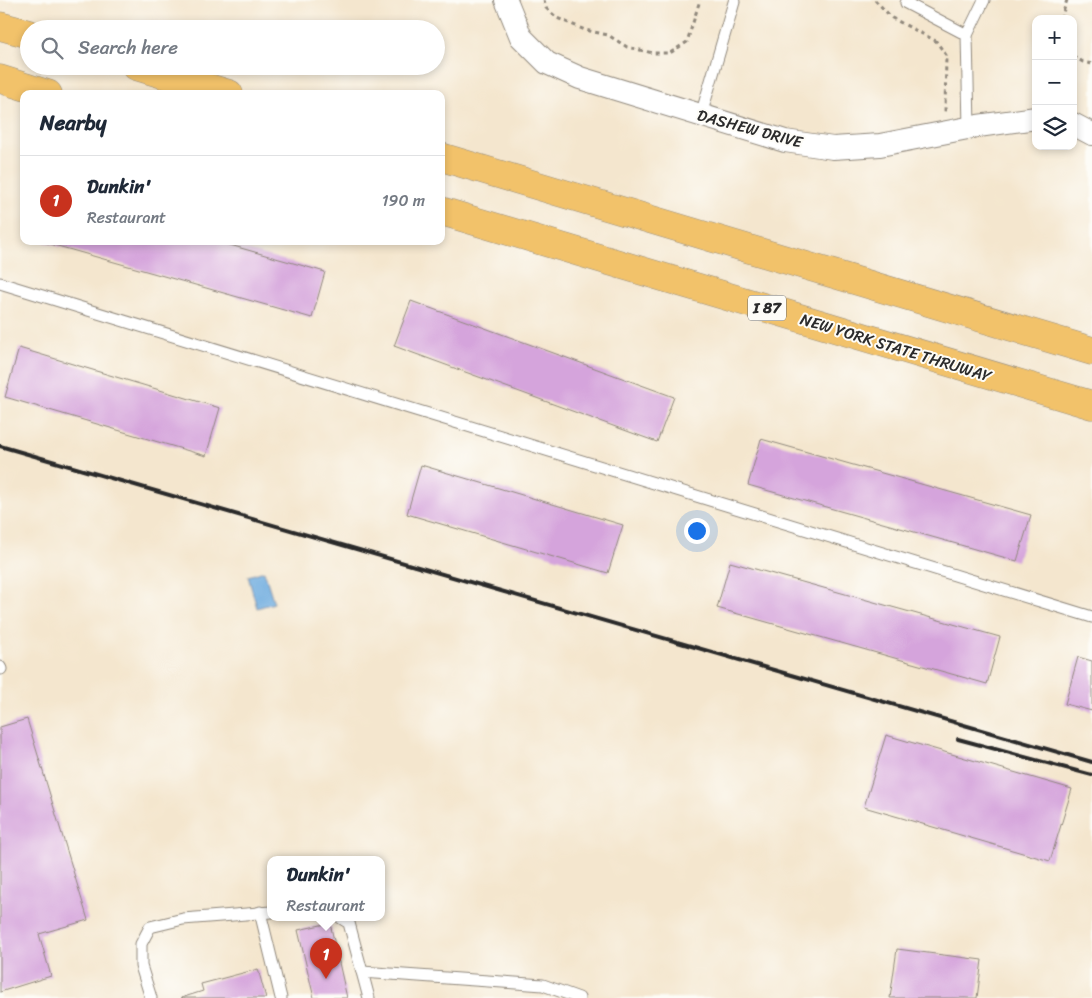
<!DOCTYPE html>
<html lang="en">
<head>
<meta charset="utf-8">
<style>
  body { margin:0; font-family:Sriracha,sans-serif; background:#f2f2f3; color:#1f2937 }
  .controls { position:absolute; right:15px; top:15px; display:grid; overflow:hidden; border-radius:10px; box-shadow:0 2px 8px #0003 }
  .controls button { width:45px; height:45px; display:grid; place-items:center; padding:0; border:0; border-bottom:1px solid #e0e1e3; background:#fff; color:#1f2937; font:25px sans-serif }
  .you { position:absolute; left:696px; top:530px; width:18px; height:18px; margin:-12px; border:4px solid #fff; border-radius:50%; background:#1a73e8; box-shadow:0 0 0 8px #1a73e833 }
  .badge { display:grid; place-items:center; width:32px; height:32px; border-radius:50%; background:#c8321e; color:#fff; font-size:16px; font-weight:700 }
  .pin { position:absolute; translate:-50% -41px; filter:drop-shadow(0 1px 2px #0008) }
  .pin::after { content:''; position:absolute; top:26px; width:18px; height:15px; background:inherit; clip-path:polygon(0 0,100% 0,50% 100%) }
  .popup { position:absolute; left:267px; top:856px; width:118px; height:65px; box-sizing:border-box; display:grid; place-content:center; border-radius:10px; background:#fff; filter:drop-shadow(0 1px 4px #0005); font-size:16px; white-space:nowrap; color:#747a83 }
  .popup b { font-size:19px; color:#1f2937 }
  .popup::after { content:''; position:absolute; left:50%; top:100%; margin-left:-10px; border:10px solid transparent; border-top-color:#fff }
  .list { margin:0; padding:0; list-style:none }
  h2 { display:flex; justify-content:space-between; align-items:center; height:65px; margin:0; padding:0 20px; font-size:21px }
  h2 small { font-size:16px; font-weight:400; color:#747a83 }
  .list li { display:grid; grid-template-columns:32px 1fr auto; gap:15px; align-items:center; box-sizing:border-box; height:90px; padding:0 20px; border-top:1px solid #e0e1e3 }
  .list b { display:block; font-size:19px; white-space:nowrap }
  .list p { margin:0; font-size:16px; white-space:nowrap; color:#747a83 }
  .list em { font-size:16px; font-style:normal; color:#747a83 }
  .icon { flex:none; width:28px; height:28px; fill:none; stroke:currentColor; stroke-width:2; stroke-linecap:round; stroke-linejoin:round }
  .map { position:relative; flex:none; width:1092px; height:998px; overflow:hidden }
  .search { position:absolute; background:#fff; box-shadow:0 2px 8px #0003; left:20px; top:20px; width:425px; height:55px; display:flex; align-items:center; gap:12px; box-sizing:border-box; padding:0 18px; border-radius:28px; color:#747a83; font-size:19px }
  .panel { position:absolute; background:#fff; box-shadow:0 2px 8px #0003; left:20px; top:90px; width:425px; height:155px; border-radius:10px }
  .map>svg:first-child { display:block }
  .water { fill:#6dabdf; stroke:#4c6b85 }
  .building { fill:#d5a4dc }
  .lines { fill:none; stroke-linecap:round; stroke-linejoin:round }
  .service-casing { stroke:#90887c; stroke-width:13 }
  .minor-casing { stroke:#90887c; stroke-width:24 }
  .motorway-casing { stroke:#90887c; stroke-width:29 }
  .path { stroke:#90887c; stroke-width:3; stroke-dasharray:4 4; stroke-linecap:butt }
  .service { stroke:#fff; stroke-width:11 }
  .minor { stroke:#fff; stroke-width:22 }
  .motorway { stroke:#f2c26a; stroke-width:28 }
  .rail { stroke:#2b2b2b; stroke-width:4 }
  .labels { text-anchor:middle; stroke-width:4; stroke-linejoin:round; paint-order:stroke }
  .shield { fill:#fdfcf7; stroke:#6a6a68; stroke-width:1 }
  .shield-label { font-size:15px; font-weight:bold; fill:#2b2b2b }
  .street-label { font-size:16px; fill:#2b2b2b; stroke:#fdfcf7 }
</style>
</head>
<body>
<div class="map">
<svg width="1092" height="998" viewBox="0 0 1092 998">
  <rect width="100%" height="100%" fill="#fdfcf7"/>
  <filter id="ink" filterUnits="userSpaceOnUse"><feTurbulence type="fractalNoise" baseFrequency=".02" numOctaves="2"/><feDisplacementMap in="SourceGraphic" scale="10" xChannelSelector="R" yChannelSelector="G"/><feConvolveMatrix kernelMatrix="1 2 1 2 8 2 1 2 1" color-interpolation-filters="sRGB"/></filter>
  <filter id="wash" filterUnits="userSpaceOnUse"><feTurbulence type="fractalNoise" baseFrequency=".0096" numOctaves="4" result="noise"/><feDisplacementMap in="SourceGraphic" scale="20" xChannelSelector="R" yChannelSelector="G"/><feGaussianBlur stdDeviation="1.12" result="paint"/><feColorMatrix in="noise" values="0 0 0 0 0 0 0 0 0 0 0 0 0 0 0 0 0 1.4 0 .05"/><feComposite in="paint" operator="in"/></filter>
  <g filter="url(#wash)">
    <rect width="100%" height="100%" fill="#f4e6ce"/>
    <path class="water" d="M264 571 274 603 257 608 248 576Z"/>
    <g id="blocks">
      <g class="building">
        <path d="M40 241H216L325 272 312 318Z"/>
        <path d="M411 301 674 397 657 442 394 346Z"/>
        <path d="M19 348 220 408 206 456 5 397Z"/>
        <path d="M761 439 1031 515 1017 561 748 485Z"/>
        <path d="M421 465 623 525 608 573 407 514Z"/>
        <path d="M730 562 1000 637 987 684 717 608Z"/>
        <path d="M1078 657 1092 661V711L1065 704Z"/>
        <path d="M27 719 88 920 39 934 51 976 0 992V727Z"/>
        <path d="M886 735 1072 789 1050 861 864 807Z"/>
        <path d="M330 923 347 998H314L298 930Z"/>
        <path d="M897 949 982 960 977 998H890Z"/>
        <path d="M258 969 266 998H181L203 991 201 984Z"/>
      </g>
    </g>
  </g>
  <g filter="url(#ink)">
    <use href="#blocks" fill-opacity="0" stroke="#90887c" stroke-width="1"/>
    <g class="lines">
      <defs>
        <g id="service">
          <path d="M908 0 906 3 967 35"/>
          <path d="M701 115 734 2"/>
          <path d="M969 128 967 35 984 0"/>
          <path d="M0 283 1092 617"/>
          <path d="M0 667 1 669"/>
          <path d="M260 912 281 998"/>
          <path d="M341 918 349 923 369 998"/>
          <path d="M362 972 543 985 579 998"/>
          <path d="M151 998 141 966V944L150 927 183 919 271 912"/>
        </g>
        <g id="minor">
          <path d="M506 0 521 37 547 63 580 78 785 141 833 148 880 145 978 126 1036 118"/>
          <path d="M1073 124 1092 134"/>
        </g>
        <g id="motorway">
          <path d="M0 26 29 34"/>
          <path d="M136 66 229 94"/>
          <path d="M0 79 48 94"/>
          <path d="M441 157 1092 351"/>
          <path d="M441 211 1092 405"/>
        </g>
      </defs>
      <use href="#service" class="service-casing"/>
      <use href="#minor" class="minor-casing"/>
      <use href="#motorway" class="motorway-casing"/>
      <g class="path">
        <path d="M544 0 546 8 557 18 585 30 608 35 627 47 653 53H670L687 42 700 0"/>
        <path d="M875 0 892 18 936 41 946 55 945 113"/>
        <path d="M1061 19 1067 0"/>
        <path d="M1073 56 1083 62 1092 64"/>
      </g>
      <use href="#service" class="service"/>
      <use href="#minor" class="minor"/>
      <use href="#motorway" class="motorway"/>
      <g class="rail">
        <path d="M0 446 1092 762"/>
        <path d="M958 739 1092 775"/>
      </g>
    </g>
  </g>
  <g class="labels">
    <rect class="shield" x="748" y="295.5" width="38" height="25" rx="4"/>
    <g class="shield-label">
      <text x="767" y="313">I 87</text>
    </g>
    <g class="street-label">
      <text transform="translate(750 128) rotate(15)" y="6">DASHEW DRIVE</text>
      <text transform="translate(896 347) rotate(17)" y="6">NEW YORK STATE THRUWAY</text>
    </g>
  </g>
</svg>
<div class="controls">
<button>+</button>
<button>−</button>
<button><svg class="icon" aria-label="layers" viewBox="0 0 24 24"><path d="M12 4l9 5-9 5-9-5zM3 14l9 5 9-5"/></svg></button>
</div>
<div class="you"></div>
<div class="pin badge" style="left:326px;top:979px">1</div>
<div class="popup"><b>Dunkin'</b>Restaurant</div>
<div class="search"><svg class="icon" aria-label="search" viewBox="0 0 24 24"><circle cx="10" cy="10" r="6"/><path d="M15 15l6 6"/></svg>Search here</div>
<section class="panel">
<h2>Nearby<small></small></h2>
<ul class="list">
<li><span class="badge">1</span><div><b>Dunkin'</b><p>Restaurant</p></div><em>190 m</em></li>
</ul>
</section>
</div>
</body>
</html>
